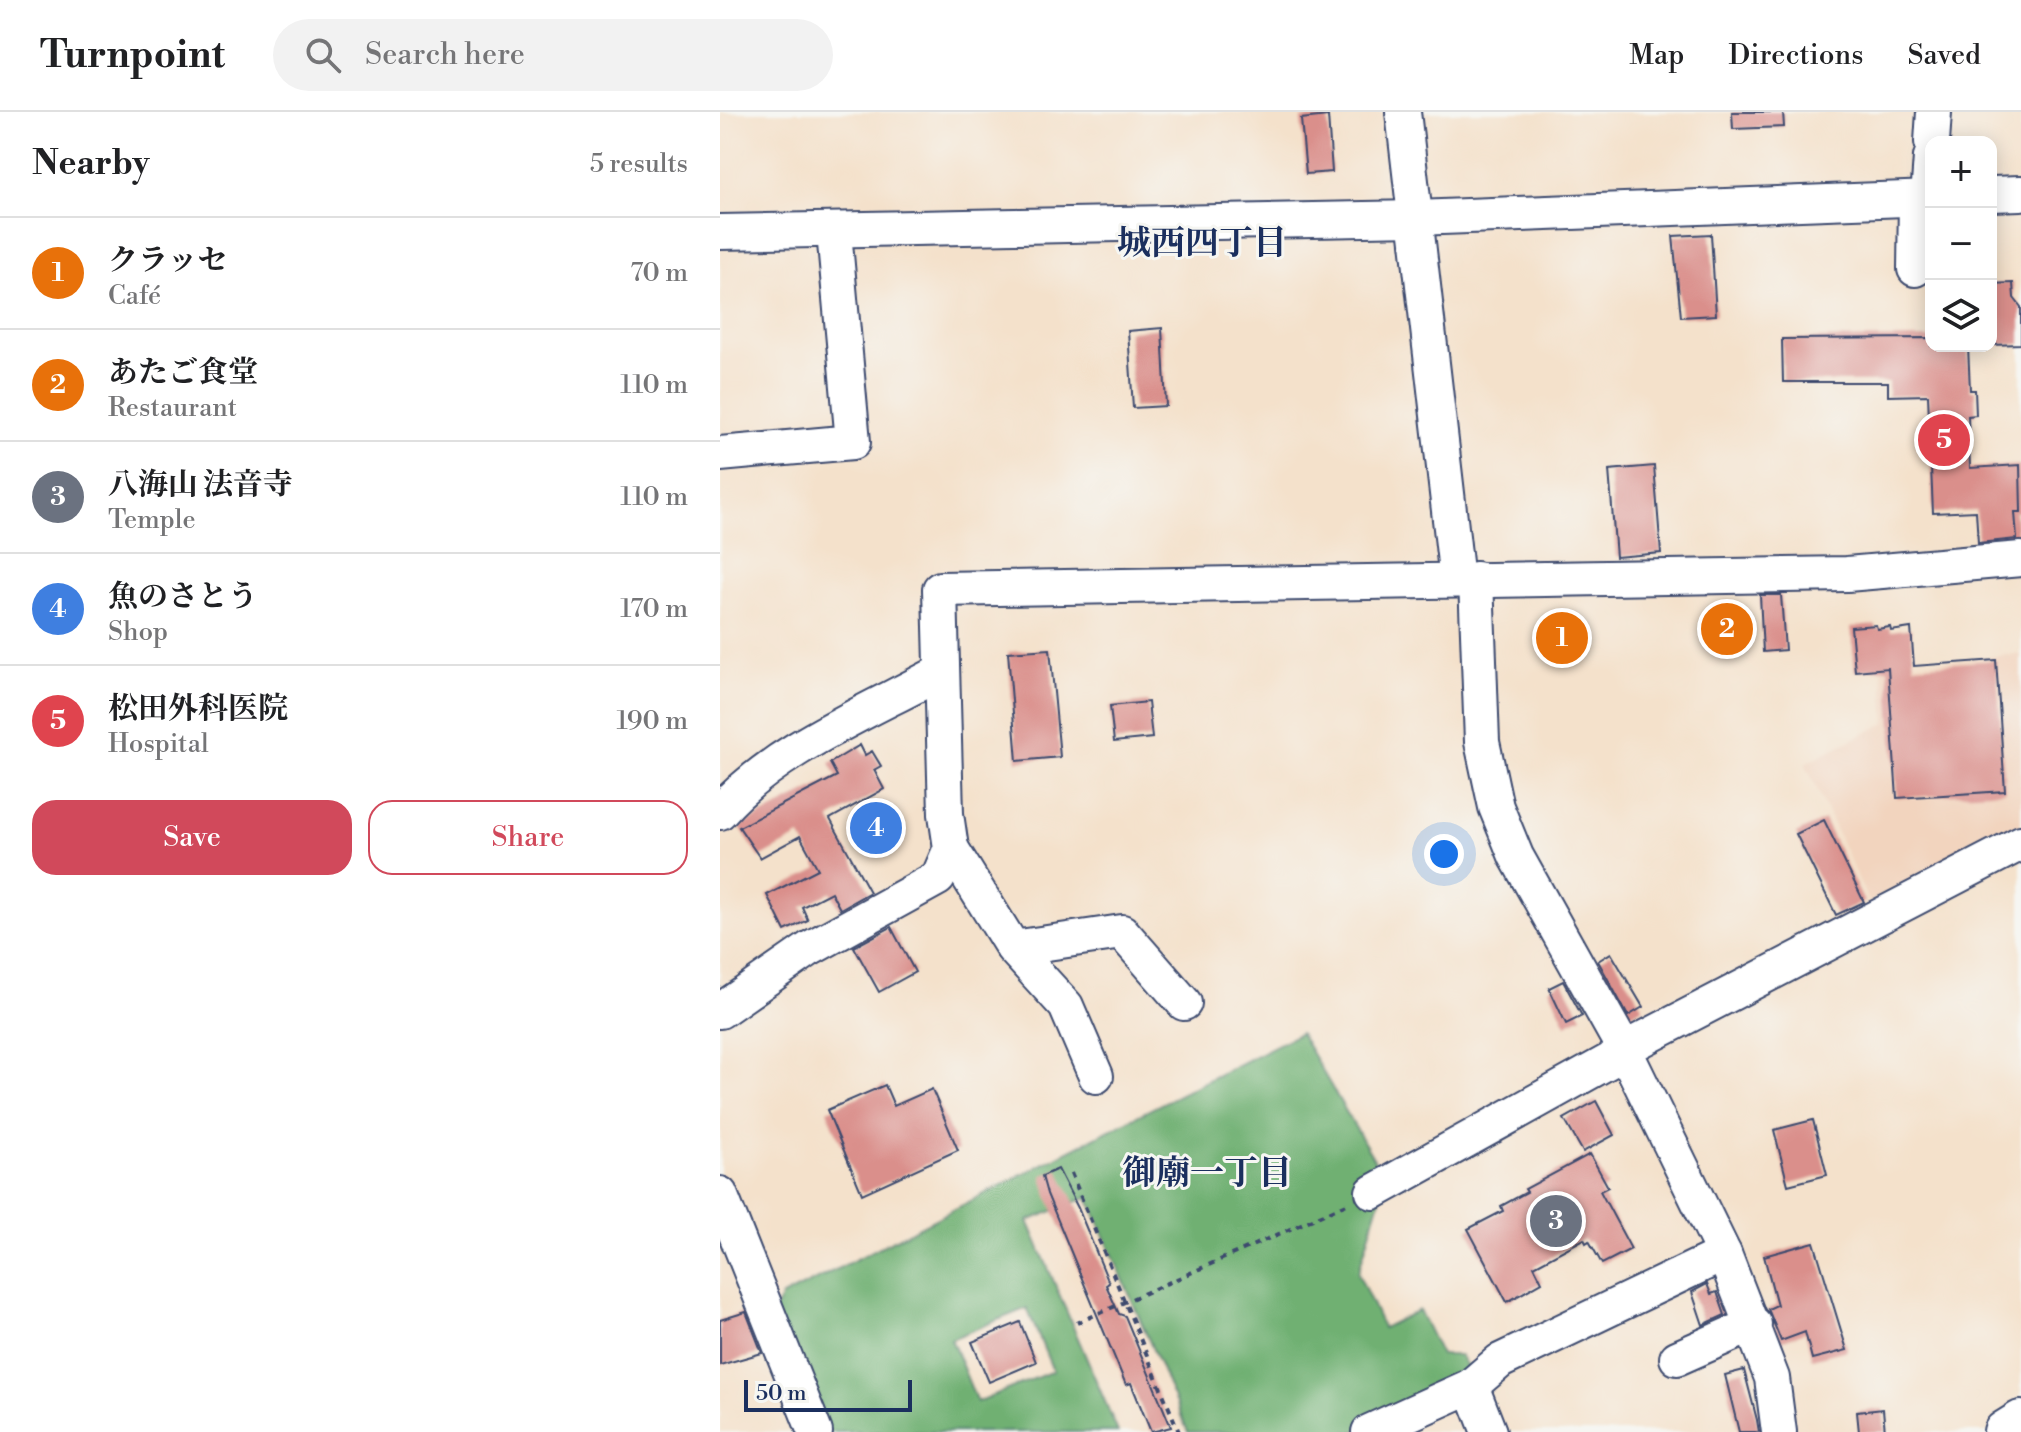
<!DOCTYPE html>
<html lang="en">
<head>
<meta charset="utf-8">
<style>
  body { margin:0; font-family:"Libre Bodoni","Noto Serif JP",serif; background:#f2f2f2; color:#202124 }
  .controls { position:absolute; right:24px; top:24px; display:grid; overflow:hidden; border-radius:16px; box-shadow:0 4px 20px #0003 }
  .controls button { width:72px; height:72px; display:grid; place-items:center; padding:0; border:0; border-bottom:2px solid #e0e0e0; background:#fff; color:#202124; font:40px sans-serif }
  .scale { position:absolute; left:24px; bottom:20px; width:168px; box-sizing:border-box; padding-left:8px; border:4px solid #1b2f5e; border-top:0; font-size:22px; line-height:28px; white-space:nowrap; color:#1b2f5e; -webkit-text-stroke:6px #f6f6f2; paint-order:stroke }
  .you { position:absolute; left:724px; top:742px; width:28px; height:28px; margin:-20px; border:6px solid #fff; border-radius:50%; background:#1a73e8; box-shadow:0 0 0 12px #1a73e833 }
  .badge { display:grid; place-items:center; width:52px; height:52px; border-radius:50%; background:#d1495b; color:#fff; font-size:26px; font-weight:700 }
  .pin { position:absolute; translate:-50% -50%; border:4px solid #fff; box-shadow:0 2px 8px #0006 }
  .list { margin:0; padding:0; list-style:none }
  h2 { display:flex; justify-content:space-between; align-items:center; height:104px; margin:0; padding:0 32px; font-size:34px }
  h2 small { font-size:26px; font-weight:400; color:#757577 }
  .list li { display:grid; grid-template-columns:52px 1fr auto; gap:24px; align-items:center; box-sizing:border-box; height:112px; padding:0 32px; border-top:2px solid #e0e0e0 }
  .list b { display:block; font-size:30px; white-space:nowrap }
  .list p { margin:0; font-size:26px; white-space:nowrap; color:#757577 }
  .list em { font-size:26px; font-style:normal; color:#757577 }
  .actions { display:flex; gap:16px; padding:24px 32px }
  .actions a { flex:1; padding:18px 0; border:2px solid #d1495b; border-radius:24px; text-align:center; font-size:28px; color:#d1495b }
  .actions .main { background:#d1495b; color:#fff }
  .icon { flex:none; width:44px; height:44px; fill:none; stroke:currentColor; stroke-width:2; stroke-linecap:round; stroke-linejoin:round }
  .map { position:relative; flex:none; width:1301px; height:1320px; overflow:hidden }
  header { display:flex; align-items:center; gap:48px; box-sizing:border-box; height:112px; padding:0 40px; background:#fff; border-bottom:2px solid #e0e0e0 }
  header strong { font-size:38px }
  nav { display:flex; gap:44px; margin-inline-start:auto; font-size:28px }
  .search { width:560px; height:72px; background:#f2f2f2; display:flex; align-items:center; gap:20px; box-sizing:border-box; padding:0 28px; border-radius:44px; color:#757577; font-size:30px }
  main { display:flex }
  aside { flex:1; background:#fff }
  .map>svg:first-child { display:block }
  .built { fill:#f2d4be }
  .forest { fill:#6fb072; stroke:#457068; stroke-width:2; fill-rule:evenodd }
  .building { fill:#da8f8b }
  .lines { fill:none; stroke-linecap:round; stroke-linejoin:round }
  .minor-casing { stroke:#3c4a6e; stroke-width:38 }
  .major-casing { stroke:#3c4a6e; stroke-width:46 }
  .path { stroke:#3c4a6e; stroke-width:4; stroke-dasharray:6 6; stroke-linecap:butt }
  .minor { stroke:#fff; stroke-width:34 }
  .major { stroke:#fff; stroke-width:42 }
  .labels { text-anchor:middle; stroke-width:6; stroke-linejoin:round; paint-order:stroke }
  .neighbourhood-label { font-size:34px; font-weight:bold; fill:#1b2f5e; stroke:#f6f6f2 }
</style>
</head>
<body>
<header>
<strong>Turnpoint</strong>
<div class="search"><svg class="icon" aria-label="search" viewBox="0 0 24 24"><circle cx="10" cy="10" r="6"/><path d="M15 15l6 6"/></svg>Search here</div>
<nav><a>Map</a><a>Directions</a><a>Saved</a></nav>
</header>
<main>
<aside>
<h2>Nearby<small>5 results</small></h2>
<ul class="list">
<li><span class="badge" style="background:#e8710a">1</span><div><b>クラッセ</b><p>Café</p></div><em>70 m</em></li>
<li><span class="badge" style="background:#e8710a">2</span><div><b>あたご食堂</b><p>Restaurant</p></div><em>110 m</em></li>
<li><span class="badge" style="background:#6b7280">3</span><div><b>八海山 法音寺</b><p>Temple</p></div><em>110 m</em></li>
<li><span class="badge" style="background:#3f7fe0">4</span><div><b>魚のさとう</b><p>Shop</p></div><em>170 m</em></li>
<li><span class="badge" style="background:#e0444e">5</span><div><b>松田外科医院</b><p>Hospital</p></div><em>190 m</em></li>
</ul>
<div class="actions"><a class="main">Save</a><a>Share</a></div>
</aside>
<div class="map">
<svg width="1301" height="1320" viewBox="0 0 1301 1320">
  <rect width="100%" height="100%" fill="#f6f6f2"/>
  <filter id="ink" filterUnits="userSpaceOnUse"><feTurbulence type="fractalNoise" baseFrequency=".0125" numOctaves="2"/><feDisplacementMap in="SourceGraphic" scale="16" xChannelSelector="R" yChannelSelector="G"/><feConvolveMatrix kernelMatrix="1 2 1 2 8 2 1 2 1" color-interpolation-filters="sRGB"/></filter>
  <filter id="wash" filterUnits="userSpaceOnUse"><feTurbulence type="fractalNoise" baseFrequency=".006" numOctaves="4" result="noise"/><feDisplacementMap in="SourceGraphic" scale="32" xChannelSelector="R" yChannelSelector="G"/><feGaussianBlur stdDeviation="1.8" result="paint"/><feColorMatrix in="noise" values="0 0 0 0 0 0 0 0 0 0 0 0 0 0 0 0 0 1.4 0 .05"/><feComposite in="paint" operator="in"/></filter>
  <g filter="url(#wash)">
    <rect width="100%" height="100%" fill="#f4e1cb"/>
    <path class="built" d="M1301 542V717L1149 790 1085 651 1166 611 1162 554Z"/>
    <path class="forest" d="M580 921 666 1068 638 1161 663 1216 699 1198 721 1243H740L754 1266 634 1320H468L368 1085 308 1109 398 1320H84L42 1218 62 1185ZM307 1196 333 1259 257 1290 231 1227Z"/>
    <g id="blocks">
      <g class="building">
        <path d="M1012 0H1063L1064 15 1013 17Z"/>
        <path d="M608 4 612 60 586 62 581 7Z"/>
        <path d="M991 122 996 203 961 205 953 124Z"/>
        <path d="M1293 171 1294 186 1301 195V232L1271 233V172Z"/>
        <path d="M442 216 446 294 413 296 408 219Z"/>
        <path d="M1211 226V234H1248L1250 278H1255L1256 303 1248 304 1250 356 1300 353 1301 400H1295L1297 427 1258 431 1256 399 1213 401 1208 283 1168 284V270H1063L1062 227Z"/>
        <path d="M934 354 941 441 896 445 889 358Z"/>
        <path d="M1040 483H1061L1065 538 1043 540Z"/>
        <path d="M1156 513 1157 517 1170 515 1171 519 1191 516 1194 554 1276 548 1285 679 1177 686 1168 556 1135 559 1131 515Z"/>
        <path d="M330 537 340 645 297 649 288 540Z"/>
        <path d="M428 590 432 626 394 630 390 594Z"/>
        <path d="M140 633 145 643 152 639 161 654 154 658 164 677 110 707 150 780 120 797 111 780 82 795 88 808 65 819 47 783 98 757 80 724 40 746 19 715 117 664 110 651Z"/>
        <path d="M1104 708 1144 790 1116 803 1076 722Z"/>
        <path d="M171 815 195 860 159 880 134 835Z"/>
        <path d="M891 841 923 895 908 904 878 849Z"/>
        <path d="M843 869 862 904 846 912 829 876Z"/>
        <path d="M165 973 174 994 212 977 238 1038 142 1082 107 998Z"/>
        <path d="M876 989 894 1023 863 1040 844 1007Z"/>
        <path d="M1093 1008 1107 1063 1068 1073 1054 1018Z"/>
        <path d="M870 1042 888 1075 880 1079 911 1137 882 1152 869 1129 866 1131 864 1127 814 1154 822 1170 787 1190 748 1117 783 1099 781 1094 807 1080 805 1077Z"/>
        <path d="M338 1057 358 1096 389 1171 386 1173 399 1202 405 1204 451 1315 431 1320 411 1271 406 1273 327 1082 322 1064Z"/>
        <path d="M1094 1130 1127 1238 1092 1247 1085 1220 1061 1229 1048 1197 1057 1193 1044 1144Z"/>
        <path d="M987 1172 991 1182 997 1180 1005 1203 983 1213 972 1180Z"/>
        <path d="M26 1200 42 1241 0 1253V1208Z"/>
        <path d="M300 1210 316 1250 269 1270 252 1230Z"/>
        <path d="M1024 1258 1037 1308 1039 1320H1019L1005 1263Z"/>
        <path d="M1163 1297 1165 1320H1139L1137 1300Z"/>
      </g>
    </g>
  </g>
  <g filter="url(#ink)">
    <use href="#blocks" fill-opacity="0" stroke="#3c4a6e" stroke-width="2"/>
    <g class="lines">
      <defs>
        <g id="minor">
          <path d="M683 0 737 468"/>
          <path d="M1212 30 1214 0"/>
          <path d="M1271 82 1301 81"/>
          <path d="M1208 86 1211 45"/>
          <path d="M0 120 696 106 1211 86"/>
          <path d="M1195 157 1196 87"/>
          <path d="M0 342 133 330 114 120"/>
          <path d="M756 467 762 630 776 695 796 744 904 937 1004 1142 1052 1266 1059 1320"/>
          <path d="M0 700C53 638 150 599 221 560"/>
          <path d="M231 736 293 836 402 820 464 891"/>
          <path d="M293 836 346 894 376 964"/>
          <path d="M0 899 89 837 218 766 231 736 226 702 220 477 1127 462 1301 447"/>
          <path d="M653 1080 891 948 904 937 1301 731"/>
          <path d="M0 1082 95 1320"/>
          <path d="M957 1246 1034 1212"/>
          <path d="M751 1274 780 1249 1004 1142"/>
          <path d="M649 1320 751 1274 769 1320"/>
        </g>
        <path id="major" d="M1285 1320 1301 1310"/>
      </defs>
      <use href="#minor" class="minor-casing"/>
      <use href="#major" class="major-casing"/>
      <g class="path">
        <path d="M351 1061 459 1320"/>
        <path d="M357 1211 629 1091"/>
      </g>
      <use href="#minor" class="minor"/>
      <use href="#major" class="major"/>
    </g>
  </g>
  <g class="labels">
    <g class="neighbourhood-label">
      <text x="482" y="142">城西四丁目</text>
      <text x="487" y="1072">御廟一丁目</text>
    </g>
  </g>
</svg>
<div class="controls">
<button>+</button>
<button>−</button>
<button><svg class="icon" aria-label="layers" viewBox="0 0 24 24"><path d="M12 4l9 5-9 5-9-5zM3 14l9 5 9-5"/></svg></button>
</div>
<div class="scale">50 m</div>
<div class="you"></div>
<div class="pin badge" style="left:842px;top:526px;background:#e8710a">1</div>
<div class="pin badge" style="left:1007px;top:517px;background:#e8710a">2</div>
<div class="pin badge" style="left:836px;top:1109px;background:#6b7280">3</div>
<div class="pin badge" style="left:156px;top:716px;background:#3f7fe0">4</div>
<div class="pin badge" style="left:1224px;top:328px;background:#e0444e">5</div>
</div>
</main>
</body>
</html>
